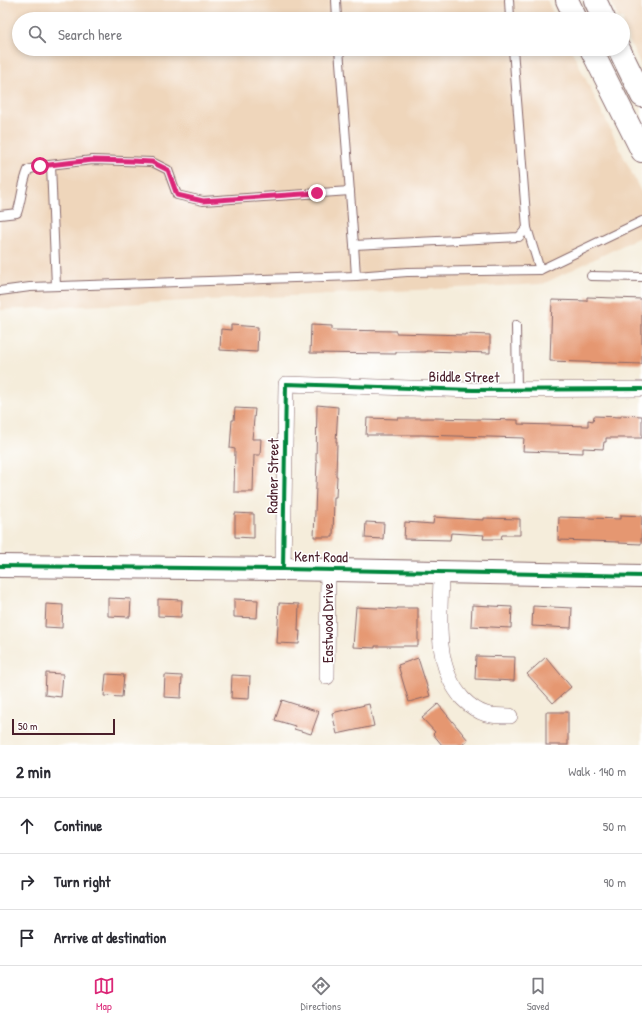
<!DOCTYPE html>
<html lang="en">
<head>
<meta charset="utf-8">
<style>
  body { margin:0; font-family:"Patrick Hand",sans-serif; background:#f7f7f7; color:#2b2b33 }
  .scale { position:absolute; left:12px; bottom:10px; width:103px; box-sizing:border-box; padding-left:4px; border:2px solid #4a1f2b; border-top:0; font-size:11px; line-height:14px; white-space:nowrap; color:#4a1f2b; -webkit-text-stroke:3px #fff; paint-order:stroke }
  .stop { position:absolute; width:12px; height:12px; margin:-9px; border:3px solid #db2777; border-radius:50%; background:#fff }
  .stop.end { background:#db2777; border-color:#fff; box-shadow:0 1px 4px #0008 }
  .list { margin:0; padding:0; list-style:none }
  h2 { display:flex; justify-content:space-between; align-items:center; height:52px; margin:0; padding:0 16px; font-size:17px }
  h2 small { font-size:13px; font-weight:400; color:#7c7c81 }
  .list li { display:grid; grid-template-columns:26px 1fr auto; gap:12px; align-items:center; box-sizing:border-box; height:56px; padding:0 16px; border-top:1px solid #e1e1e2 }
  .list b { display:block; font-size:15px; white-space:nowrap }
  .list em { font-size:13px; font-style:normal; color:#7c7c81 }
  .icon { flex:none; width:22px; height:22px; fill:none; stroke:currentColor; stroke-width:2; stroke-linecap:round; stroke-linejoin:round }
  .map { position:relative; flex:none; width:642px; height:745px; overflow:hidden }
  .search { position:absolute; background:#fff; box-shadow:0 2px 6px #0003; left:12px; right:12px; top:12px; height:44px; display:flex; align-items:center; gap:10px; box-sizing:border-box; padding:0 14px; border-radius:22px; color:#7c7c81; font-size:15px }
  .sheet { height:220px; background:#fff }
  nav { display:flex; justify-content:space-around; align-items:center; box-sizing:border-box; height:56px; border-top:1px solid #e1e1e2; background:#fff; font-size:11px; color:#7c7c81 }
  nav a { display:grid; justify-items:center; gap:2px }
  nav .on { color:#db2777 }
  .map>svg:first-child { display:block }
  .built { fill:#efd6bb }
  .building { fill:#e59771 }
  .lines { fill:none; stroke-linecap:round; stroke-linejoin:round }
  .lane-casing { stroke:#866769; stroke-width:10 }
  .street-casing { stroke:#866769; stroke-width:16 }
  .secondary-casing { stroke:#866769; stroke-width:24 }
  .primary-casing { stroke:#866769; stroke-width:24 }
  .lane { stroke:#fff; stroke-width:8 }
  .street { stroke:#fff; stroke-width:15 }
  .secondary { stroke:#fff; stroke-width:22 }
  .primary { stroke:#fff; stroke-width:22 }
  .cycleway-casing { stroke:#fff; stroke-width:6 }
  .cycleway { stroke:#00873e; stroke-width:4 }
  .route { stroke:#db2777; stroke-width:5 }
  .labels { text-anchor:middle; stroke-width:3; stroke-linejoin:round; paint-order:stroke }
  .street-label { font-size:15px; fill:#4a1f2b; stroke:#fff }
</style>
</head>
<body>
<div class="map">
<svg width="642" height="745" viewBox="0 0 642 745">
  <rect width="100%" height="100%" fill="#fff"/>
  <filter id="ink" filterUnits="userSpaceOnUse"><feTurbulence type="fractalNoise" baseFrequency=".025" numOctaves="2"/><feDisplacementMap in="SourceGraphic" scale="8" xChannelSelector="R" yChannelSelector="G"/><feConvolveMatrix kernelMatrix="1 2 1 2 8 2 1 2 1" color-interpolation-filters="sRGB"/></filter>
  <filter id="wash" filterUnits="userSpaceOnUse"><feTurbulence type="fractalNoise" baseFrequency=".012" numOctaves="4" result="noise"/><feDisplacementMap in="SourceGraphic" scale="16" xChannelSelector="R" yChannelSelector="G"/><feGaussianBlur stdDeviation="0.9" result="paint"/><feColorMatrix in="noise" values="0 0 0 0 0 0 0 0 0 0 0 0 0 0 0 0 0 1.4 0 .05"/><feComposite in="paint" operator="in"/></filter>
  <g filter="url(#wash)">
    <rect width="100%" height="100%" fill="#f5eddb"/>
    <g class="built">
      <path d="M0 0H547L556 19H19V49H571L642 194V236L543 284 0 310Z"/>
      <path d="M610 0H642V67L623 28V19H619Z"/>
    </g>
    <g id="blocks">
      <g class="building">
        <path d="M587 297 642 299V364L550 361 552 300 587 301Z"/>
        <path d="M231 325 258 327 257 352 220 350 221 329 231 330Z"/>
        <path d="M311 325 332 326V330L396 331V333L465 335V334L490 335V353L426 351V352H396V354L310 353Z"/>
        <path d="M317 405 338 407 336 442H337L336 476H337L336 497H334L333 537H314L317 461H316Z"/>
        <path d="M235 408 255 409 252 439H261L260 455H254L253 492H234L235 449 230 448 232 420H234Z"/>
        <path d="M621 415 642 416V438H606V442H604L603 449 583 448V453L523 451 524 438 421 435H366L367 418 398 419V418H434L518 420V424L588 426V420L593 421 594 416 621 417Z"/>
        <path d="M235 513 254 514V538L235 537Z"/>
        <path d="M621 515 642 516 641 544 619 543V542L558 540 559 517 621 519Z"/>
        <path d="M434 517 484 520V518L520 519V535H502L501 539H483L484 535 451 533 450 540 404 539 405 522 433 524Z"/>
        <path d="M366 522 384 523 383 539 365 538Z"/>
        <path d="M108 598 131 599 130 617 108 616Z"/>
        <path d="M158 599 182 600 181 617 158 616Z"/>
        <path d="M234 599 258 600 257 618 234 617Z"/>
        <path d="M279 603 299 604 298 631H300L299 644 277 643Z"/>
        <path d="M46 604 63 605 62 628 45 627Z"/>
        <path d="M472 605 512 607 511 628 471 626Z"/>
        <path d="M533 606 572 608 571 628 532 626Z"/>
        <path d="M356 607 397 609V608H418V646H375V648L353 647Z"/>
        <path d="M476 656 515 657 514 681 475 679Z"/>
        <path d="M546 657 571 687 553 703 527 674Z"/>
        <path d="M418 658 430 696 409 702 398 665Z"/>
        <path d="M46 673 63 674 61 697 45 695Z"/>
        <path d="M106 674 124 675 122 697 104 696Z"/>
        <path d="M165 675 182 676 181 698 164 697Z"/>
        <path d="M232 675 250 676 249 699 231 698Z"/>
        <path d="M282 700 319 712 311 734 294 729 295 726 275 720Z"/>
        <path d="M369 704 374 726 337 734 332 713Z"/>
        <path d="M438 704 468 740 462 745H442L433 734 435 732 422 718Z"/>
        <rect x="546" y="712" width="22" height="33"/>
      </g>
    </g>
  </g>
  <g filter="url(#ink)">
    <use href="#blocks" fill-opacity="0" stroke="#866769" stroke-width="1"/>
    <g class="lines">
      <defs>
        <g id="lane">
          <path d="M336 0 337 19"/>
          <path d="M509 0 510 19"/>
          <path d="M339 49 354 245 519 237 527 228 513 49"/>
          <path d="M51 165 56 286"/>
          <path d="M0 215 17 213C22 199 22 184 28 170L40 166 93 160 152 162 168 170 177 195 203 201 350 191"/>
          <path d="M527 228 540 270 642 221"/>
          <path d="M354 245 356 276 407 272 540 270"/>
          <path d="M591 276 642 277"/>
          <path d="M0 291 30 287 356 276"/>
          <path d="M516 325 517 390"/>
        </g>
        <g id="street">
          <path d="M283 569 286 384 473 390 642 389"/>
          <path d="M441 572C441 614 432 665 463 699 470 706 476 711 486 714 493 716 502 716 510 716"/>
          <path d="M327 677 328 570"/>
        </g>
        <path id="secondary" d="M0 566 283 569 642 576"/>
        <g id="primary">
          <path d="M567 0 576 19"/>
          <path d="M595 0 604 19"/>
          <path d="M591 49 642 151"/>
          <path d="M619 49 642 96"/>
        </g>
      </defs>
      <use href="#lane" class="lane-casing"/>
      <use href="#street" class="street-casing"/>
      <use href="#secondary" class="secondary-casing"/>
      <use href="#primary" class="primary-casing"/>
      <use href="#lane" class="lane"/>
      <use href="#street" class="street"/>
      <use href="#secondary" class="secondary"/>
      <use href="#primary" class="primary"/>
      <defs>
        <g id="cycleway">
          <path d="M0 566 283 569 642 576"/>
          <path d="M283 569 286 384 473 390 642 389"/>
        </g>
      </defs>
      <use href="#cycleway" class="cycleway-casing"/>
      <use href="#cycleway" class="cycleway"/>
    </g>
  </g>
  <g class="lines" filter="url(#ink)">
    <path class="route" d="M40 166 93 160 131 161 152 162 168 170 177 195 203 201 317 193"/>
  </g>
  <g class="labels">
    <g class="street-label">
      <text transform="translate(464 377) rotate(1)" y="5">Biddle Street</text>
      <text transform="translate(273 476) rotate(-89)" y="5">Radner Street</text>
      <text transform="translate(321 557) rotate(1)" y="5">Kent Road</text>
      <text transform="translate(328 623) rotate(-90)" y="5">Eastwood Drive</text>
    </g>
  </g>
</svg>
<div class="scale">50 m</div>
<div class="stop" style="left:40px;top:166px"></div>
<div class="stop end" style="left:317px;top:193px"></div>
<div class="search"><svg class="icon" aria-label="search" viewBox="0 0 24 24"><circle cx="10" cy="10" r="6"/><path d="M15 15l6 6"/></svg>Search here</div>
</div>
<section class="sheet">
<h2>2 min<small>Walk · 140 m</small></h2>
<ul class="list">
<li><svg class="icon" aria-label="ahead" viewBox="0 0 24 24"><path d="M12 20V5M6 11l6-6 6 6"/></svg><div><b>Continue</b></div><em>50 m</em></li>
<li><svg class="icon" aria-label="right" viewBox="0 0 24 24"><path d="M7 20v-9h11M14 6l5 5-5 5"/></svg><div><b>Turn right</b></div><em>90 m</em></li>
<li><svg class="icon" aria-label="arrive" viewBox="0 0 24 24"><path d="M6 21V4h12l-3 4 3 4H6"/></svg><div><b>Arrive at destination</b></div></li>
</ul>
</section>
<nav>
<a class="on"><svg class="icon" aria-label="map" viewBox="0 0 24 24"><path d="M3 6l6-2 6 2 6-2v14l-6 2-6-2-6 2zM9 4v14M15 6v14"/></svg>Map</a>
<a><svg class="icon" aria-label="directions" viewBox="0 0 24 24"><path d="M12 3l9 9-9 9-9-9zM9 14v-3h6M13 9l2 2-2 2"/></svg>Directions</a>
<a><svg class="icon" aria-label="saved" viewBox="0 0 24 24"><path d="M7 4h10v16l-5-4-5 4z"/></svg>Saved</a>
</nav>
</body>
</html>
